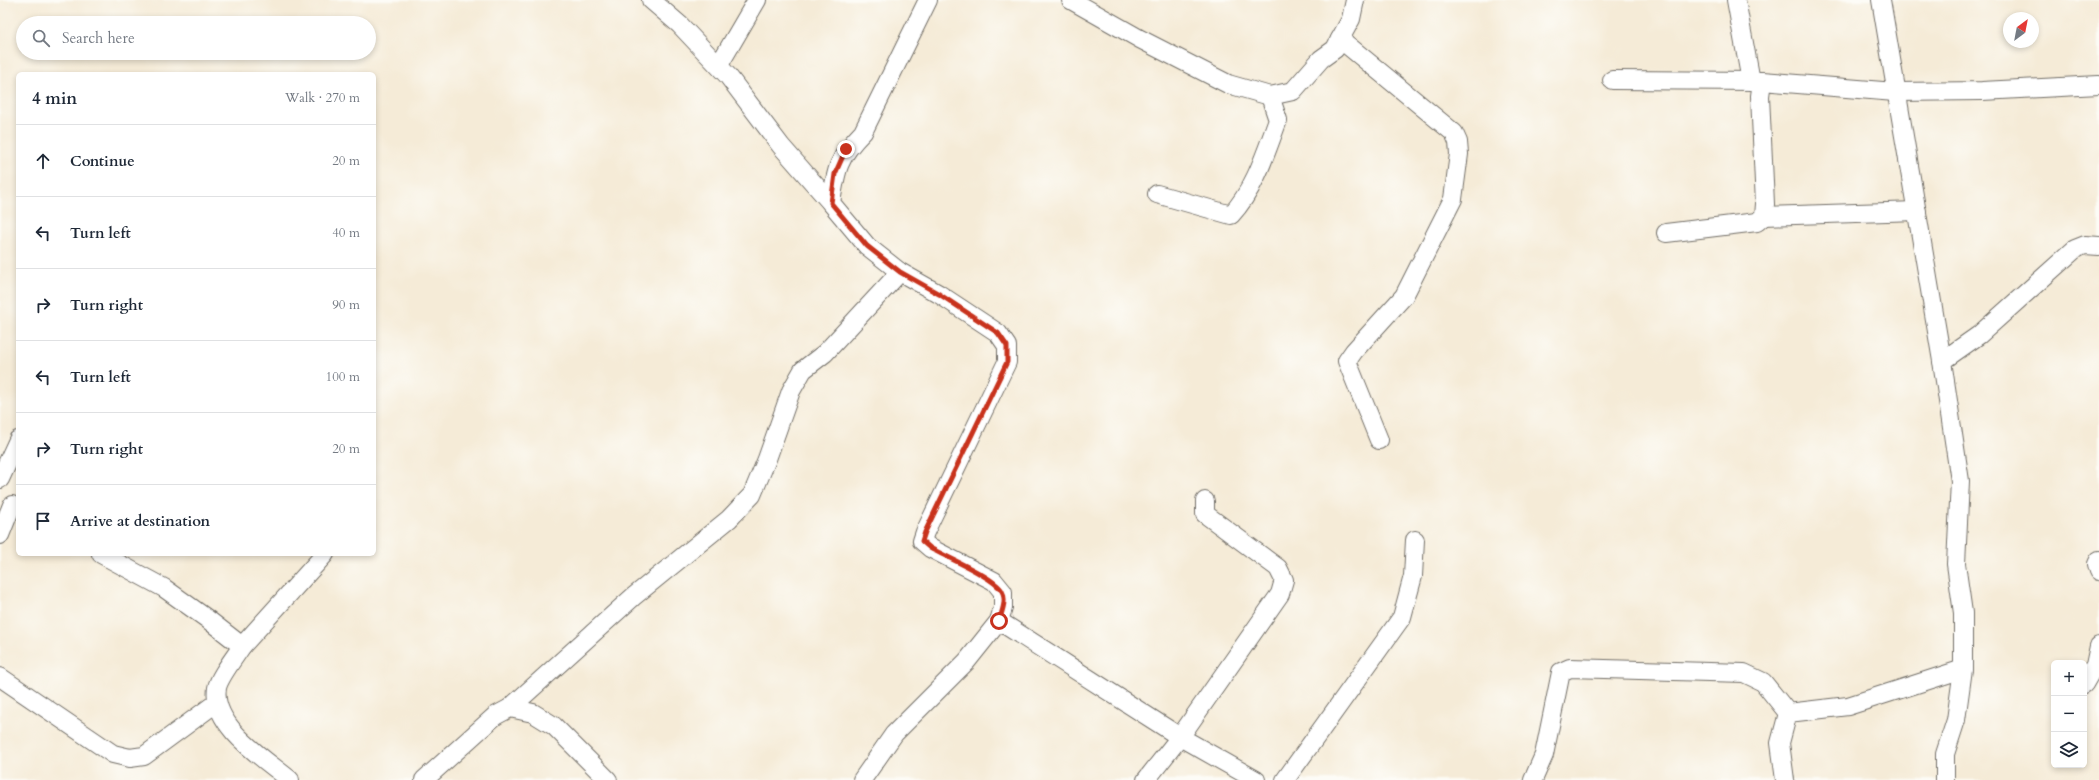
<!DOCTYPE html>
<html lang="en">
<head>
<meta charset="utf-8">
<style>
  body { margin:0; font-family:Cardo,serif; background:#f2f2f3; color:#1f2937 }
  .controls { position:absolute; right:12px; bottom:12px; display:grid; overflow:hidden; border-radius:6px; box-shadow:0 2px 6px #0003 }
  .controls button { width:36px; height:36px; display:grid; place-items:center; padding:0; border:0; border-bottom:1px solid #e0e1e3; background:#fff; color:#1f2937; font:20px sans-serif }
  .compass { position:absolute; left:2003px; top:12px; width:36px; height:36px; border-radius:50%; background:#fff; box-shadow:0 2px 6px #0003; rotate:32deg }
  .stop { position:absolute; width:12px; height:12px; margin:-9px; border:3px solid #c8321e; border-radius:50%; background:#fff }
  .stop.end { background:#c8321e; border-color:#fff; box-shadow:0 1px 4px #0008 }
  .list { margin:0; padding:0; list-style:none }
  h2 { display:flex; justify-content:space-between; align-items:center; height:52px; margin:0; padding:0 16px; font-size:17px }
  h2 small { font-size:13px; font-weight:400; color:#747a83 }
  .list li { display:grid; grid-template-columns:26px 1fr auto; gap:12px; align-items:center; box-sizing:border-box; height:72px; padding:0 16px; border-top:1px solid #e0e1e3 }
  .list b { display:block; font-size:15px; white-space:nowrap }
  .list em { font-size:13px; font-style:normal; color:#747a83 }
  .icon { flex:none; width:22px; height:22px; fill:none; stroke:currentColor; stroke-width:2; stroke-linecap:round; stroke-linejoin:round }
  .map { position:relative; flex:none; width:2099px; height:780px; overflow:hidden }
  .search { position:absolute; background:#fff; box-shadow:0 2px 6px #0003; left:16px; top:16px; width:360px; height:44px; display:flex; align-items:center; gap:10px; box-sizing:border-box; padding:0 14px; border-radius:22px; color:#747a83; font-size:15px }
  .panel { position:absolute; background:#fff; box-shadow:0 2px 6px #0003; left:16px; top:72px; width:360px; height:484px; border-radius:6px }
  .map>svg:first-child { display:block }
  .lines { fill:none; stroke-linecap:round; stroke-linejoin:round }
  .street-casing { stroke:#726e67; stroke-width:20 }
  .street { stroke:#fff; stroke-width:18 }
  .route { stroke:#c8321e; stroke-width:5 }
</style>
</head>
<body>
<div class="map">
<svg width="2099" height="780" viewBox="0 0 2099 780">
  <rect width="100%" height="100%" fill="#fdfcf7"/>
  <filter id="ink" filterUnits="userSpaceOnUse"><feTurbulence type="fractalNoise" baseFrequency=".025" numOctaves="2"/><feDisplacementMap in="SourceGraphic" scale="8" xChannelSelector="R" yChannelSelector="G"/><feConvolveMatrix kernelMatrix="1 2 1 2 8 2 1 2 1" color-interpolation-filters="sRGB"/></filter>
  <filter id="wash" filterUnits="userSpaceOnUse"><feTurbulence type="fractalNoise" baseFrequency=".012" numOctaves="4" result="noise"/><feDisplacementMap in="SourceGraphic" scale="16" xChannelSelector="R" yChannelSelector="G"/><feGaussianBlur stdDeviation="0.9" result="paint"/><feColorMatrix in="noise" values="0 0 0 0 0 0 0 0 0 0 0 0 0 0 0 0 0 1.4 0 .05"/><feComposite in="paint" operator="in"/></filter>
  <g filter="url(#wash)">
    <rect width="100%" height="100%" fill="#f5ebd7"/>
  </g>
  <g filter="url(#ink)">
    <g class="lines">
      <defs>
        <g id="street">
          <path d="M651 0 680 25 728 76 781 146 831 203"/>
          <path d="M1071 0 1140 39 1228 84 1270 96 1293 91 1321 59 1335 49 1340 39"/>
          <path d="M1355 0 1351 19 1340 39 1454 133 1458 142 1459 154 1453 199 1404 296 1354 351 1347 361 1379 440"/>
          <path d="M1736 0 1751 81"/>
          <path d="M1881 0 1942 361 1960 481 1956 564 1963 613V669L1956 720 1945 754V780"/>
          <path d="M719 65 757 0"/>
          <path d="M1612 80 1762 81"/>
          <path d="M1157 194 1231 215C1255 189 1266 152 1278 120L1270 96"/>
          <path d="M1764 216 1917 211"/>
          <path d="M1666 233 1757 222 1764 216 1765 204 1760 96 1762 81 1895 92 1982 91 2099 85"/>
          <path d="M1942 361 1979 335 2075 249 2085 245 2099 246"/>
          <path d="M0 479 18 440"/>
          <path d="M0 535 12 505"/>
          <path d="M101 554 164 588 206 618 242 646C235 657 219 677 217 688 211 726 265 759 290 780"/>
          <path d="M2099 560 2097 564 2099 571"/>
          <path d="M999 621 1180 737 1256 780"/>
          <path d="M242 646 325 554"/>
          <path d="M0 677 113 754 130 758 144 756 216 703"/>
          <path d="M2084 684 2095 665 2099 646"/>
          <path d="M510 708 633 597 729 519 752 495 767 459 791 391 803 370 825 353 900 272"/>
          <path d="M424 780 495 716 510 708 533 713 554 726 608 780"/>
          <path d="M862 780 894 734 967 661 999 621 1003 608V592L994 581 930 548 922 541 925 532 1007 362V346L998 333 939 294 900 272 867 246 831 203C836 169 838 157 863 132L928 0"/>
          <path d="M1146 780 1180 737 1280 594 1284 580 1278 568 1205 514V501"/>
          <path d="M1285 780 1402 617 1413 576 1415 540"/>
          <path d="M1533 780 1544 755 1561 672 1570 668 1744 673 1763 682 1788 713"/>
          <path d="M1785 780 1780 743 1788 713 1848 706 1963 669"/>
        </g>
      </defs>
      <use href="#street" class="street-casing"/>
      <use href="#street" class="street"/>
    </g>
  </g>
  <g class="lines" filter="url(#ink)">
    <path class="route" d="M846 149 835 174 831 203 867 246 900 272 939 294 998 333 1007 346V362L925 532 922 541 930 548C946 557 994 577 1002 591 1007 599 1002 612 999 621"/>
  </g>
</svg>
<div class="controls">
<button>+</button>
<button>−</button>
<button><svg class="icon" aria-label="layers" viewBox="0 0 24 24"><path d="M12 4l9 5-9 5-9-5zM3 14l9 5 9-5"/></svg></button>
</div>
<svg class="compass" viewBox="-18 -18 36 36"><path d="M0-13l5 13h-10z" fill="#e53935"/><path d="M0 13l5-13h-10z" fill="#747a83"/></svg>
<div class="stop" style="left:999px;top:621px"></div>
<div class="stop end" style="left:846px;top:149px"></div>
<div class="search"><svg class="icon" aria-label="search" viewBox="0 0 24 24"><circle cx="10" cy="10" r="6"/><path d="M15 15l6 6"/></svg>Search here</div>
<section class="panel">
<h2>4 min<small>Walk · 270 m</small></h2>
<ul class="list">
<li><svg class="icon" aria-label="ahead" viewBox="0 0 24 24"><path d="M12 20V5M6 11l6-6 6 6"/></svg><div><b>Continue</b></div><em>20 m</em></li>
<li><svg class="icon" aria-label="left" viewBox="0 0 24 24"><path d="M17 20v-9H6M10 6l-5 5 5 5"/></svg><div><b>Turn left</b></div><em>40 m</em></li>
<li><svg class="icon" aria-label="right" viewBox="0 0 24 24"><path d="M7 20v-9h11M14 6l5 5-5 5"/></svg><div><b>Turn right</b></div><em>90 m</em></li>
<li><svg class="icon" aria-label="left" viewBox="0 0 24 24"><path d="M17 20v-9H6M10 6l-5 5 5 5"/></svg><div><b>Turn left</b></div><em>100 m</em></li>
<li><svg class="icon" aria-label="right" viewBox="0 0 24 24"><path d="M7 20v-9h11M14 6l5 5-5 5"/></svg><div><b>Turn right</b></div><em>20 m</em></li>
<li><svg class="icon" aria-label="arrive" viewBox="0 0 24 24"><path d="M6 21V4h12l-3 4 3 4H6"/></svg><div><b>Arrive at destination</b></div></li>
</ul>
</section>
</div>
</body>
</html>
